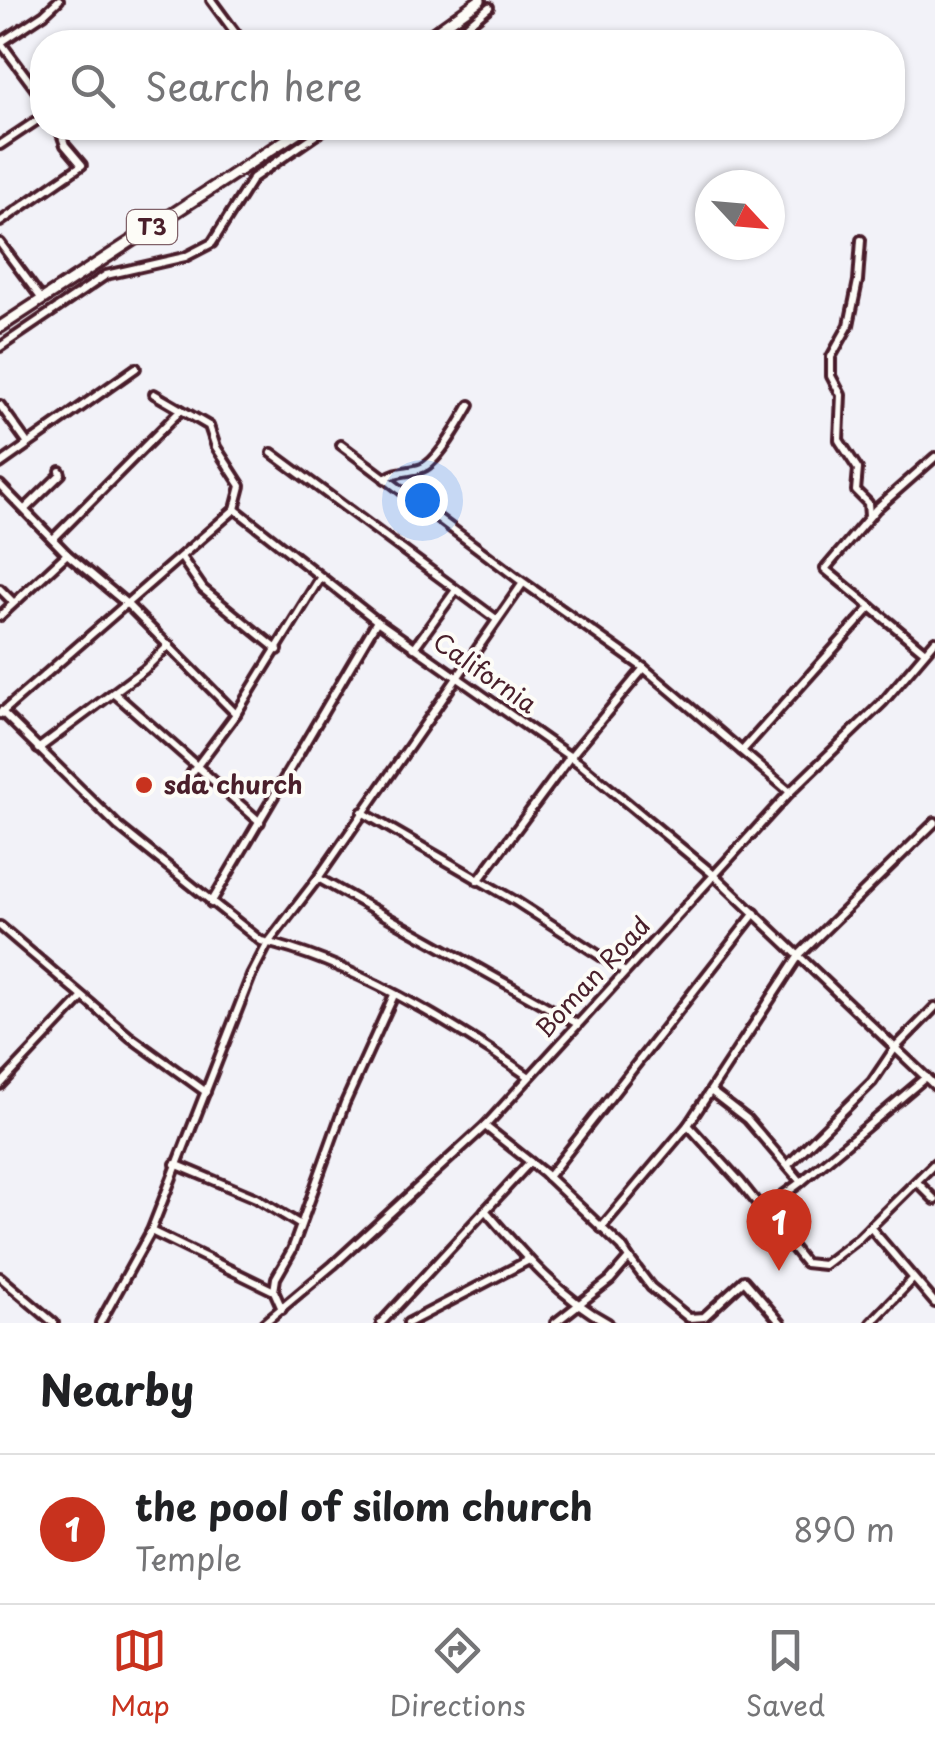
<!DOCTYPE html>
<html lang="en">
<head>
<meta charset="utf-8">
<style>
  body { margin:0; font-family:"Playpen Sans",sans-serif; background:#f2f2f2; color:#202124 }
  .compass { position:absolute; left:695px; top:170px; width:90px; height:90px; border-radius:50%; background:#fff; box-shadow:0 2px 8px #0004; rotate:116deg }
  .you { position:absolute; left:422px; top:500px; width:35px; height:35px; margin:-25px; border:8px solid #fff; border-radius:50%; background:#1a73e8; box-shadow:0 0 0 15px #1a73e833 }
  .badge { display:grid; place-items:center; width:65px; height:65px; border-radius:50%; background:#c8321e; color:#fff; font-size:32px; font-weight:700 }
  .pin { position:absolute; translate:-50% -82px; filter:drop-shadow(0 2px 5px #0008) }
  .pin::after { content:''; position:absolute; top:52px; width:35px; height:30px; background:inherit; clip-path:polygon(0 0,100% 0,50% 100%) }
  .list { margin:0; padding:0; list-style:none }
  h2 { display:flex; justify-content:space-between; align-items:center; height:130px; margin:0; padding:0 40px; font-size:42px }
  h2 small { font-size:32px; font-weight:400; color:#757577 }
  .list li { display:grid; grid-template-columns:65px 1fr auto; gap:30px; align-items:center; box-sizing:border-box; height:150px; padding:0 40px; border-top:2px solid #e0e0e0 }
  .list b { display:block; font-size:38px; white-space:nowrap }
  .list p { margin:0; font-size:32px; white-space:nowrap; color:#757577 }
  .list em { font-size:32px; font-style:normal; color:#757577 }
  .icon { flex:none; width:55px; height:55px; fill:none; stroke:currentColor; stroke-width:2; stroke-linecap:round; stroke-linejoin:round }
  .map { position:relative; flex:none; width:935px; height:1323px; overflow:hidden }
  .search { position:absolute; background:#fff; box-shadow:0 2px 8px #0004; left:30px; right:30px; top:30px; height:110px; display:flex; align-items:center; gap:25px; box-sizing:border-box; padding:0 35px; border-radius:40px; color:#757577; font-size:38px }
  .sheet { height:280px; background:#fff }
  nav { display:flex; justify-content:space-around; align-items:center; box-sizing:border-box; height:140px; border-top:2px solid #e0e0e0; background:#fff; font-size:28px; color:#757577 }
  nav a { display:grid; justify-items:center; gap:5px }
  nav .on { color:#c8321e }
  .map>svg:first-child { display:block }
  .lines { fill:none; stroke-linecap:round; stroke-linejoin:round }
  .minor-casing { stroke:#4a1f2b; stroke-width:14 }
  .highway-casing { stroke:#4a1f2b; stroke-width:16 }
  .minor { stroke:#fdfcf7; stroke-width:6 }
  .highway { stroke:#fdfcf7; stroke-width:9 }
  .poi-dot { fill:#c8321e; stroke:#fdfcf7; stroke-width:4 }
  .labels { text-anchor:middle; stroke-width:8; stroke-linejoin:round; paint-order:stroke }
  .shield { fill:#fdfcf7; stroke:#806168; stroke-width:2.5 }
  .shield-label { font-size:22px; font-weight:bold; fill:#4a1f2b }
  .street-label { font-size:25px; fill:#4a1f2b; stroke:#fdfcf7 }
  .poi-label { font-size:25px; font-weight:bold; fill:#4a1f2b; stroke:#fdfcf7; text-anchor:start }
</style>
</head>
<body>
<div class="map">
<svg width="935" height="1323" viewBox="0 0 935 1323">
  <rect width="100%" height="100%" fill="#f2f2f8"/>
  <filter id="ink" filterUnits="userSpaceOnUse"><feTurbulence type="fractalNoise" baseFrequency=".01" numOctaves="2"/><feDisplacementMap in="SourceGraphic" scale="20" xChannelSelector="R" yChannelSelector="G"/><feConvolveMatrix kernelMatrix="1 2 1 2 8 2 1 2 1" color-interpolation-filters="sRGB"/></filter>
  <g filter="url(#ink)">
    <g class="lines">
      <defs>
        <g id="minor">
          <path d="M211 0 242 42"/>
          <path d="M447 42 489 7"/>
          <path d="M0 43 44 14 59 0"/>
          <path d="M1 43 42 98"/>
          <path d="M0 145 42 117"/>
          <path d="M0 222 82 165 65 145 59 128"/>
          <path d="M861 240 858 281 849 325 831 357V376L841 395 839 440 858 469 856 491 868 503 869 516"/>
          <path d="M0 243 41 298"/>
          <path d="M0 347 106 275 185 257 212 243 253 178 326 128"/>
          <path d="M154 394 209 426 216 447 241 486 235 509"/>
          <path d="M0 405 28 444"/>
          <path d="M341 445 520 580 644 668 790 792"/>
          <path d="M272 453 496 619"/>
          <path d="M0 464 136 368"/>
          <path d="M385 479C397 470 409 473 422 468 438 462 461 421 470 405"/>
          <path d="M0 485 67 554 127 604 236 714"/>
          <path d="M25 509 61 474 60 471"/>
          <path d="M53 539 181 410"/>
          <path d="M181 557 203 589 278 650"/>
          <path d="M0 589 13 602"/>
          <path d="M0 616 67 554"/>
          <path d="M414 648 456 590"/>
          <path d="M925 652 825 569 876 509 935 457"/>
          <path d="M114 693 260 822"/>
          <path d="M1 711 119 827 261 941C348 960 454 1024 528 1076"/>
          <path d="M0 714 235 509 377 621 579 763 714 875 935 1086"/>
          <path d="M38 749 145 669 169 645"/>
          <path d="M742 751 871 607"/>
          <path d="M191 774 236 714 320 578"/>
          <path d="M362 812 517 902 625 972"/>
          <path d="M318 878 576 1023"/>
          <path d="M478 881 570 757 644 668"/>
          <path d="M211 903 377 621"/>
          <path d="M0 926 130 1037 206 1092"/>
          <path d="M0 1085 82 998"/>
          <path d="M712 1092 747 1119 801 1182"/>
          <path d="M688 1125 741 1183 805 1263 824 1265 859 1238 935 1163"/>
          <path d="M485 1126 544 1173 622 1247 629 1258 610 1280 555 1323"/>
          <path d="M175 1164 256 1198 299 1224"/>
          <path d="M788 1165 872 1082 895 1048 935 1007"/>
          <path d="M548 1177 755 913"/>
          <path d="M917 1182 935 1200"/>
          <path d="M485 1210C522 1253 558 1296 608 1323"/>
          <path d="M763 1210 801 1182 926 1077"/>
          <path d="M870 1227 935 1303"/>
          <path d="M601 1228 688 1125 800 954 935 822"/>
          <path d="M151 1231 274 1291"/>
          <path d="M629 1258 651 1287 689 1318 704 1317 744 1280 781 1323"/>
          <path d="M0 1277 54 1323"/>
          <path d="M282 1309 274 1291 276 1278 292 1250 345 1103 394 995"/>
          <path d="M100 1323 151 1231 251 976 268 943 318 878 523 583"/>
          <path d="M264 1323 333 1265 485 1126 790 792 883 702 935 641"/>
          <path d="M381 1323 530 1162"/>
          <path d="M408 1323 529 1260"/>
          <path d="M871 1323 913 1279"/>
        </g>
        <g id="highway">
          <path d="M421 42 480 0"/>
          <path d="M0 327 304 128"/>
        </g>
      </defs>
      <use href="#minor" class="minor-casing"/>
      <use href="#highway" class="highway-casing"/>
      <use href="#minor" class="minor"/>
      <use href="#highway" class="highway"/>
    </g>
  </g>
  <circle class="poi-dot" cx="144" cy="785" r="10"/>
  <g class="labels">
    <rect class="shield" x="127" y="210" width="50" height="34" rx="8"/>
    <g class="shield-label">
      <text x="152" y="235">T3</text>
    </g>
    <g class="street-label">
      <text transform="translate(485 673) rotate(35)" y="9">California</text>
      <text transform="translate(593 977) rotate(-47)" y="9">Boman Road</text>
    </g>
    <g class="poi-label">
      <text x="164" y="794">sda church</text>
    </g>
  </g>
</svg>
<svg class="compass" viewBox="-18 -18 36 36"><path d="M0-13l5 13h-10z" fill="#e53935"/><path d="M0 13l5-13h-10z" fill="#757577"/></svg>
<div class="you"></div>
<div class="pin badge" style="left:779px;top:1271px">1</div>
<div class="search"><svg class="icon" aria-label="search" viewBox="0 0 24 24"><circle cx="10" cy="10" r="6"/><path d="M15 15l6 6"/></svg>Search here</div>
</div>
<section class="sheet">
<h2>Nearby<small></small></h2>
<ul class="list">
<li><span class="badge">1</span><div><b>the pool of silom church</b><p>Temple</p></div><em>890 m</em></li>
</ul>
</section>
<nav>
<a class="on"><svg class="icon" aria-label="map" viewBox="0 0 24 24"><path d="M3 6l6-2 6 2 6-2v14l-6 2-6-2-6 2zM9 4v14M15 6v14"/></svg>Map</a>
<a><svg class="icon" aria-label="directions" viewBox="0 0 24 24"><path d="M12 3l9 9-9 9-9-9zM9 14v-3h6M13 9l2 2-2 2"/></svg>Directions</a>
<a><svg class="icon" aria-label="saved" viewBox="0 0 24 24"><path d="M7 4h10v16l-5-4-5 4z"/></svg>Saved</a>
</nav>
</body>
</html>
